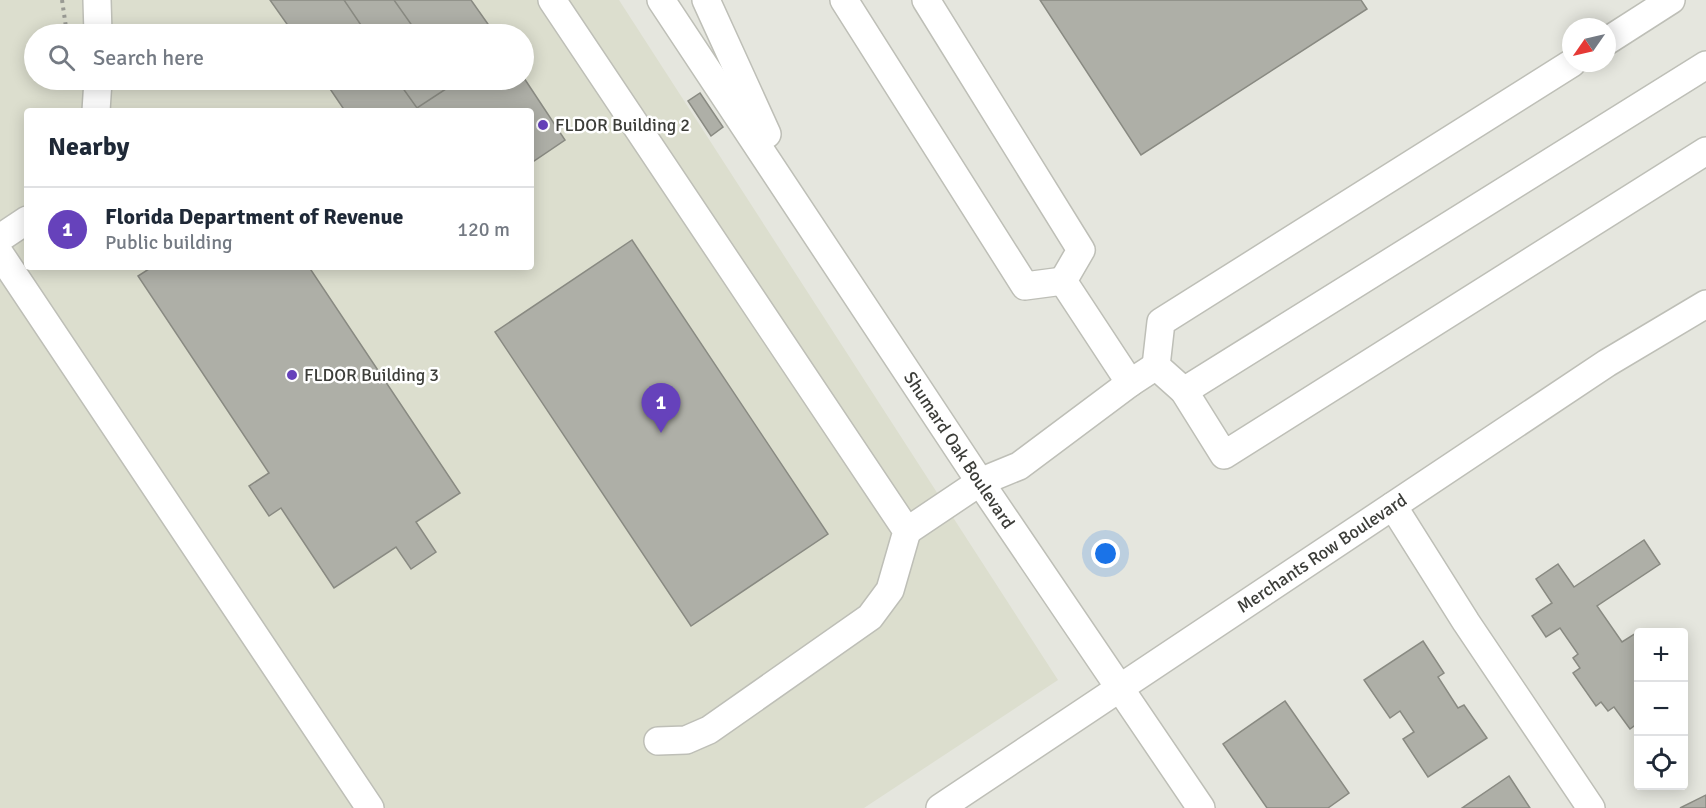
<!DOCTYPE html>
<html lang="en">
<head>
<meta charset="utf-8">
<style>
  body { margin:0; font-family:Signika,sans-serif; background:#f2f2f3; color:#1f2937 }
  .controls { position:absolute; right:18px; bottom:18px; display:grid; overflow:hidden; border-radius:6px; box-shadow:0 3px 15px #0003 }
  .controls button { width:54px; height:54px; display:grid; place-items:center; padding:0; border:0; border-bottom:2px solid #e0e1e3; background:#fff; color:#1f2937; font:30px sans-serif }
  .compass { position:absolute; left:1562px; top:18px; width:54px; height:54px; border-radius:50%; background:#fff; box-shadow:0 3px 15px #0003; rotate:236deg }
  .you { position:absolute; left:1106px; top:554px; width:21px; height:21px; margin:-15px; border:4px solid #fff; border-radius:50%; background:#1a73e8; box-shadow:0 0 0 9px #1a73e833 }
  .badge { display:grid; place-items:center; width:39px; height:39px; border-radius:50%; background:#6642bb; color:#fff; font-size:20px; font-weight:700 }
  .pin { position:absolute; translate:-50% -50px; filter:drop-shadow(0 2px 3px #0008) }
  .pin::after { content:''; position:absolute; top:32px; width:21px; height:18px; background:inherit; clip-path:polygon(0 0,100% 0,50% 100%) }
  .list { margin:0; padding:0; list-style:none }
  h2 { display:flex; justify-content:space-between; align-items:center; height:78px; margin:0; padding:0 24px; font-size:26px }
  h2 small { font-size:20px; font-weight:400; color:#747a83 }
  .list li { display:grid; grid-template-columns:39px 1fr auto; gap:18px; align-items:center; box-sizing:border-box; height:84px; padding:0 24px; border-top:2px solid #e0e1e3 }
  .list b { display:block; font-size:22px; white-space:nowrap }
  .list p { margin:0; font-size:20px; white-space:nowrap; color:#747a83 }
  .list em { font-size:20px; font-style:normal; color:#747a83 }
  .icon { flex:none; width:33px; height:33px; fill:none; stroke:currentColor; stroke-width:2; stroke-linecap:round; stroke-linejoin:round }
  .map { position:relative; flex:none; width:1706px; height:808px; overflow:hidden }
  .search { position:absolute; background:#fff; box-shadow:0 3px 15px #0003; left:24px; top:24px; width:510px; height:66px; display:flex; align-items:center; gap:15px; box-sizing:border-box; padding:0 21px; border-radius:33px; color:#747a83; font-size:22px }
  .panel { position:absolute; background:#fff; box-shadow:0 3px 15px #0003; left:24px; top:108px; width:510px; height:162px; border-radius:6px }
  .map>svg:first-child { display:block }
  .built { fill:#dcdece; fill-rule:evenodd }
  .building { fill:#aeafa7; stroke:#898a82; stroke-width:1.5 }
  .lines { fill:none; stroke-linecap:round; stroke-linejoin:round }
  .minor-casing { stroke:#bebfb7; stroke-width:30 }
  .path { stroke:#999a94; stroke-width:4; stroke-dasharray:3 4.5; stroke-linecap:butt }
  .minor { stroke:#fff; stroke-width:27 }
  .poi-dot { fill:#6642bb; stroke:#fff; stroke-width:2 }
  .labels { text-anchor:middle; stroke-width:5; stroke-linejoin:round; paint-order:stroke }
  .poi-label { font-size:18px; fill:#3c3d39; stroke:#fff; text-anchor:start }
  .street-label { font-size:18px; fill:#3c3d39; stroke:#fff }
</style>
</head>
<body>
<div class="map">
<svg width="1706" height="808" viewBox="0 0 1706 808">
  <rect width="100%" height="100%" fill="#e5e6de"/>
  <path class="built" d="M0 0H619L1058 680 864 808H0ZM34 34H524V80H34ZM27 111H531V267H27Z"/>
  <g class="building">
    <path d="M270 0H471L495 34H294Z"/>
    <path d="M344 0H394L418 34H367Z"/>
    <path d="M1040 0H1361L1367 9 1141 155Z"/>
    <path d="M524 78 565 140 531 163V111H345L324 80H524Z"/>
    <path d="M397 80H448L452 85 417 108Z"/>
    <path d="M700 93 723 127 711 136 688 101Z"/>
    <path d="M632 240 828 534 691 626 495 332Z"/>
    <path d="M152 267H309L460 493 416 522 436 552 411 569 396 547 334 588 281 508 269 516 249 486 269 473 138 276Z"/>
    <path d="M1644 540 1660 564 1597 606 1622 642 1636 633 1638 637V723L1630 729 1614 707 1608 711 1601 702 1596 706 1573 673 1580 668 1573 658 1578 654 1560 628 1546 637 1532 616 1552 603 1536 579 1558 564 1574 587Z"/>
    <path d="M1423 641 1444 673 1438 677 1458 708 1464 705 1487 738 1428 777 1403 739 1414 732 1400 711 1390 718 1364 680Z"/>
    <path d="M1285 701 1349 793 1328 808H1267L1223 744Z"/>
    <path d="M1509 776 1530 808H1462Z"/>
    <path d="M1706 795V808H1680Z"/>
  </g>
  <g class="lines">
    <defs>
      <g id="minor">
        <path d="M97 0 98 34"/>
        <path d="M552 0 907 531 890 590 870 617 709 730 686 740 658 741"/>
        <path id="s1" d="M661 0 980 482 1201 808"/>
        <path d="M706 0 767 134"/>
        <path d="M844 0 1025 286 1063 281"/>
        <path d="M926 0 1081 250 1063 281"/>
        <path d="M1607 41 1671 0"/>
        <path d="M1572 63 1161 322 1156 366 1184 391 1224 455 1706 151"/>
        <path d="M96 111 98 80"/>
        <path d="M0 238 27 220"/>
        <path d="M0 254 370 808"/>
        <path d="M1063 281 1130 383"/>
        <path d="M1184 391 1706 65"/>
        <path d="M1393 506 1466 622 1591 808"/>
        <path d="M907 531 980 482 1019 466 1130 383 1156 366"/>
        <path id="s2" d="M940 808 1607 363 1706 304"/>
      </g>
    </defs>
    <use href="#minor" class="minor-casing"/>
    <path class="path" d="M62 0 67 34"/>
    <use href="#minor" class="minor"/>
  </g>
  <g class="poi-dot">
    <circle cx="543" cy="125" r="6"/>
    <circle cx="292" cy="375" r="6"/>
  </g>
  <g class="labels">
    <g class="poi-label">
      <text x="555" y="131">FLDOR Building 2</text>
      <text x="304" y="381">FLDOR Building 3</text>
    </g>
    <g class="street-label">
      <text dy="6" stroke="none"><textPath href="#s1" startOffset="540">Shumard Oak Boulevard</textPath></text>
      <text dy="6" stroke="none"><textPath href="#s2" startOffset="459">Merchants Row Boulevard</textPath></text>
    </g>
  </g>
</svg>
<div class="controls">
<button>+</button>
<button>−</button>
<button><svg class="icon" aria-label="locate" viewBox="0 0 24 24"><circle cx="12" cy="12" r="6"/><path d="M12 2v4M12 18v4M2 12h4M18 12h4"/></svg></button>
</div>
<svg class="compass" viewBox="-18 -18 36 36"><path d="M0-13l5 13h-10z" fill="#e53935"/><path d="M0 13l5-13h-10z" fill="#747a83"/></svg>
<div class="you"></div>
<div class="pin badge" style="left:661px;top:433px">1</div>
<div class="search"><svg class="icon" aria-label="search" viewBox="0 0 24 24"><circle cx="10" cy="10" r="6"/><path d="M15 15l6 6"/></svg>Search here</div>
<section class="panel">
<h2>Nearby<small></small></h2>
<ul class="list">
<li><span class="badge">1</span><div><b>Florida Department of Revenue</b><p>Public building</p></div><em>120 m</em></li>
</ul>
</section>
</div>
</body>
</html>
